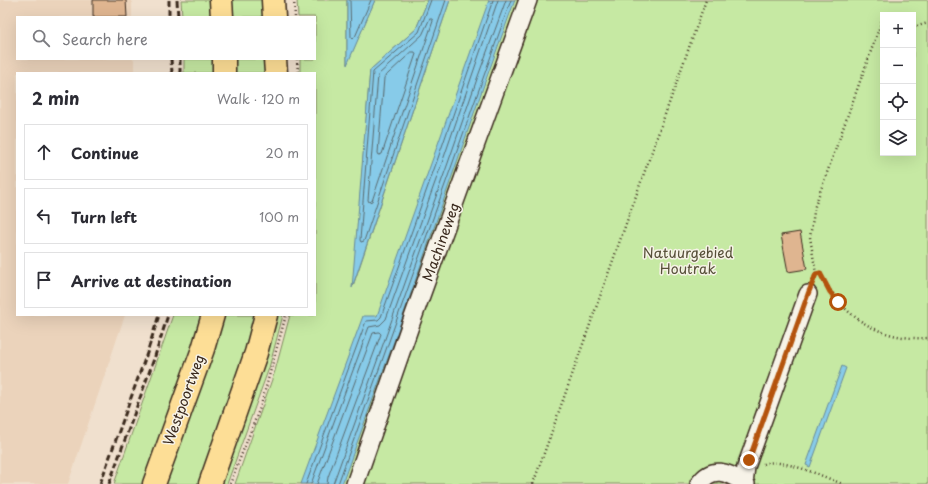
<!DOCTYPE html>
<html lang="en">
<head>
<meta charset="utf-8">
<style>
  body { margin:0; font-family:"Playpen Sans",sans-serif; background:#f2f2f3; color:#2b2b33 }
  .controls { position:absolute; right:12px; top:12px; display:grid; overflow:hidden; border-radius:0px; box-shadow:0 4px 16px #0002 }
  .controls button { width:36px; height:36px; display:grid; place-items:center; padding:0; border:0; border-bottom:1px solid #e1e1e2; background:#fff; color:#2b2b33; font:20px sans-serif }
  .stop { position:absolute; width:12px; height:12px; margin:-9px; border:3px solid #b45309; border-radius:50%; background:#fff }
  .stop.end { background:#b45309; border-color:#fff; box-shadow:0 1px 4px #0008 }
  .list { margin:0; padding:0; list-style:none }
  h2 { display:flex; justify-content:space-between; align-items:center; height:52px; margin:0; padding:0 16px; font-size:17px }
  h2 small { font-size:13px; font-weight:400; color:#7c7c81 }
  .list li { display:grid; grid-template-columns:26px 1fr auto; gap:12px; align-items:center; box-sizing:border-box; height:56px; margin:0 8px 8px; padding:0 8px; border:1px solid #e1e1e2; border-radius:0px }
  .list b { display:block; font-size:15px; white-space:nowrap }
  .list em { font-size:13px; font-style:normal; color:#7c7c81 }
  .icon { flex:none; width:22px; height:22px; fill:none; stroke:currentColor; stroke-width:2; stroke-linecap:round; stroke-linejoin:round }
  .map { position:relative; flex:none; width:928px; height:484px; overflow:hidden }
  .search { position:absolute; background:#fff; box-shadow:0 4px 16px #0002; left:16px; top:16px; width:300px; height:44px; display:flex; align-items:center; gap:10px; box-sizing:border-box; padding:0 14px; border-radius:0px; color:#7c7c81; font-size:15px }
  .panel { position:absolute; background:#fff; box-shadow:0 4px 16px #0002; left:16px; top:72px; width:300px; height:244px; border-radius:0px }
  .map>svg:first-child { display:block }
  .built { fill:#ebd3bb }
  .green { fill:#c6e9a3; stroke:#808a60; fill-rule:evenodd }
  .water { fill:#87cbe9; stroke:#698b98 }
  .lines { fill:none; stroke-linecap:round; stroke-linejoin:round }
  .shore { stroke:#596a6f; stroke-width:1 }
  .building { fill:#dfb590; stroke:#3b2a1e }
  .minor-casing { stroke:#3b2a1e; stroke-width:20 }
  .major-casing { stroke:#3b2a1e; stroke-width:25 }
  .path { stroke:#3b2a1e; stroke-width:2.5; stroke-dasharray:1 3; stroke-linecap:butt }
  .minor { stroke:#f7f3e8; stroke-width:17 }
  .major { stroke:#fdde96; stroke-width:22 }
  .rail { stroke:#3b2a1e; stroke-width:3; stroke-dasharray:6 3; stroke-linecap:butt }
  .route { stroke:#b45309; stroke-width:5 }
  .labels { text-anchor:middle; stroke-width:3; stroke-linejoin:round; paint-order:stroke }
  .street-label { font-size:14px; fill:#3b2a1e; stroke:#f7f3e8 }
  .park-label { font-size:14px; fill:#575039; stroke:#f7f3e8 }
</style>
</head>
<body>
<div class="map">
<svg width="928" height="484" viewBox="0 0 928 484">
  <rect width="100%" height="100%" fill="#f0e0ce"/>
  <filter id="ink" filterUnits="userSpaceOnUse"><feTurbulence type="fractalNoise" baseFrequency=".025" numOctaves="2"/><feDisplacementMap in="SourceGraphic" scale="8" xChannelSelector="R" yChannelSelector="G"/><feConvolveMatrix kernelMatrix="1 2 1 2 8 2 1 2 1" color-interpolation-filters="sRGB"/></filter>
  <g filter="url(#ink)">
    <path class="built" d="M0 0H132V17H17V59H134V73H17V315H125L68 484H0Z"/>
    <g class="green">
      <path d="M181 0H212L213 17H182Z"/>
      <path d="M228 0H267L268 17H229Z"/>
      <path d="M297 0H347V64L375 0H428L416 29 370 70 353 286 450 0H524L350 484H235L275 371 290 315H315V73H300V59H315V17H298Z"/>
      <path d="M535 0H928V484H361ZM883 15H913V153H883Z"/>
      <path d="M184 59H215L216 73H184Z"/>
      <rect x="231" y="59" width="39" height="14"/>
      <path d="M173 315H208L149 484H114Z"/>
      <path d="M219 315H260L203 484H160Z"/>
      <path d="M273 315H283L269 368 227 484H216Z"/>
    </g>
    <g class="water">
      <path d="M347 0H375L347 65Z"/>
      <path d="M428 0H450L352 288 370 70 416 29Z"/>
      <path d="M489 0H515L485 82 396 336 342 484H301L363 316H377Z"/>
      <path d="M842 366 846 368 810 467 806 465Z"/>
    </g>
    <g class="lines">
      <g class="shore">
        <path d="M350 0 351 37 353 39 355 37 371 0"/>
        <path d="M431 0 419 32 373 72 360 240 361 242 364 241 446 0"/>
        <path d="M430 19H432L433 21 372 201 369 202 368 200 378 75 422 35Z"/>
        <path d="M412 52H415L416 54 382 154 379 155 378 153 384 78Z"/>
        <path d="M306 484 366 321 378 320 381 317 437 161 493 0"/>
        <path d="M311 484 369 327 380 325 386 319 442 163 498 0"/>
        <path d="M317 484 373 333 379 332 381 334 328 477 327 484"/>
        <path d="M333 484 448 163 477 79 506 0"/>
        <path d="M338 484 511 0"/>
      </g>
    </g>
    <g class="building">
      <path d="M93 0H126L127 17H93Z"/>
      <path d="M800 232 807 269 788 272 781 235Z"/>
    </g>
    <g class="lines">
      <defs>
        <g id="minor">
          <path d="M355 484 410 326 528 0"/>
          <path d="M699 484C712 465 728 472 744 483"/>
          <path d="M746 484 744 483 746 467 808 294"/>
        </g>
        <g id="major">
          <path d="M221 0 222 17"/>
          <path d="M273 0 274 17"/>
          <path d="M224 59V73"/>
          <path d="M275 59 276 73"/>
          <path d="M154 484 203 349 213 315"/>
          <path d="M210 484 256 353 266 315"/>
        </g>
      </defs>
      <use href="#minor" class="minor-casing"/>
      <use href="#major" class="major-casing"/>
      <g class="path">
        <path d="M294 0 295 17"/>
        <path d="M913 25 918 26 928 23"/>
        <path d="M297 59 298 73"/>
        <path d="M816 274 820 273C841 316 879 341 928 338"/>
        <path d="M813 281 816 274 810 237 815 206 884 15"/>
        <path d="M763 464C781 457 824 477 843 484"/>
        <path d="M230 484 261 405 286 315"/>
        <path d="M533 484 706 0"/>
      </g>
      <use href="#minor" class="minor"/>
      <use href="#major" class="major"/>
      <g class="rail">
        <path d="M169 0V17"/>
        <path d="M177 0 178 17"/>
        <path d="M171 59 172 73"/>
        <path d="M180 59V73"/>
        <path d="M100 484 147 353 159 315"/>
        <path d="M109 484 155 356 168 315"/>
      </g>
    </g>
  </g>
  <g class="lines" filter="url(#ink)">
    <path class="route" d="M749 460 808 294 816 274 820 273 830 292 838 302"/>
  </g>
  <g class="labels">
    <g class="street-label">
      <text transform="translate(441 242) rotate(-70)" y="5">Machineweg</text>
      <text transform="translate(184 400) rotate(-70)" y="5">Westpoortweg</text>
    </g>
    <g class="park-label">
      <text x="688" y="258">Natuurgebied<tspan x="688" dy="16">Houtrak</tspan></text>
    </g>
  </g>
</svg>
<div class="controls">
<button>+</button>
<button>−</button>
<button><svg class="icon" aria-label="locate" viewBox="0 0 24 24"><circle cx="12" cy="12" r="6"/><path d="M12 2v4M12 18v4M2 12h4M18 12h4"/></svg></button>
<button><svg class="icon" aria-label="layers" viewBox="0 0 24 24"><path d="M12 4l9 5-9 5-9-5zM3 14l9 5 9-5"/></svg></button>
</div>
<div class="stop" style="left:838px;top:302px"></div>
<div class="stop end" style="left:749px;top:460px"></div>
<div class="search"><svg class="icon" aria-label="search" viewBox="0 0 24 24"><circle cx="10" cy="10" r="6"/><path d="M15 15l6 6"/></svg>Search here</div>
<section class="panel">
<h2>2 min<small>Walk · 120 m</small></h2>
<ul class="list">
<li><svg class="icon" aria-label="ahead" viewBox="0 0 24 24"><path d="M12 20V5M6 11l6-6 6 6"/></svg><div><b>Continue</b></div><em>20 m</em></li>
<li><svg class="icon" aria-label="left" viewBox="0 0 24 24"><path d="M17 20v-9H6M10 6l-5 5 5 5"/></svg><div><b>Turn left</b></div><em>100 m</em></li>
<li><svg class="icon" aria-label="arrive" viewBox="0 0 24 24"><path d="M6 21V4h12l-3 4 3 4H6"/></svg><div><b>Arrive at destination</b></div></li>
</ul>
</section>
</div>
</body>
</html>
